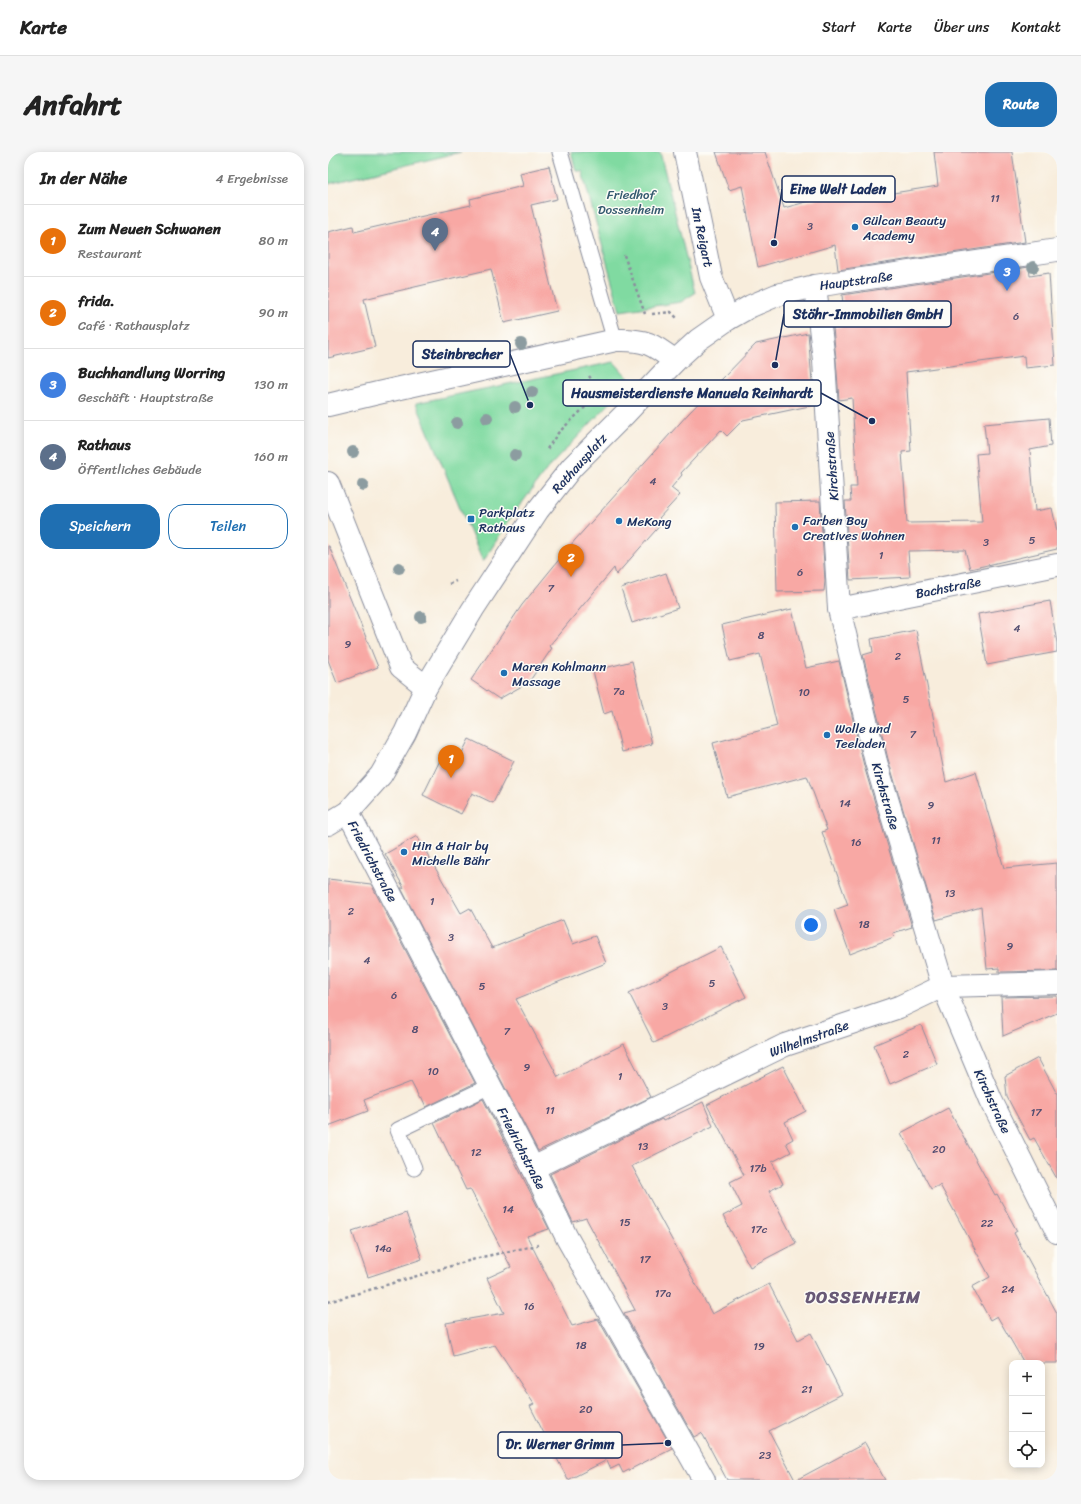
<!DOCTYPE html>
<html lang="de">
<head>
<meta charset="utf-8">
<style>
  body { margin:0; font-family:Sriracha,sans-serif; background:#f6f6f6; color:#222 }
  .controls { position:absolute; right:12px; bottom:12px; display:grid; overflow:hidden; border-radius:8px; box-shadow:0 2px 10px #0003 }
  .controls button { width:36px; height:36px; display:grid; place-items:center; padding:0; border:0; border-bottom:1px solid #e0e0e0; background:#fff; color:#222; font:20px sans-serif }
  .you { position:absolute; left:483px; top:773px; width:14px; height:14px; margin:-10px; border:3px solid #fff; border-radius:50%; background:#1a73e8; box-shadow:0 0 0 6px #1a73e833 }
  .badge { display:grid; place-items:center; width:26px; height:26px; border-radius:50%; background:#1f6fb2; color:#fff; font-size:13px; font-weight:700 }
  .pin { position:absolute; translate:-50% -33px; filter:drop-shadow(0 1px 2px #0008) }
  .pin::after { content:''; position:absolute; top:21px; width:14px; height:12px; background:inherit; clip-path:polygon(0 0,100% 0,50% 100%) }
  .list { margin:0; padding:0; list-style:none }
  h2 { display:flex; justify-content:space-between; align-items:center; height:52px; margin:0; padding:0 16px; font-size:17px }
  h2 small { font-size:13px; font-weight:400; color:#767676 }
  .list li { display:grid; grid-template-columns:26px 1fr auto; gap:12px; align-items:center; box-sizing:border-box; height:72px; padding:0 16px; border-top:1px solid #e0e0e0 }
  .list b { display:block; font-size:15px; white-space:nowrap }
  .list p { margin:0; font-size:13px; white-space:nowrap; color:#767676 }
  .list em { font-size:13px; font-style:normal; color:#767676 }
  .actions { display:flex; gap:8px; padding:12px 16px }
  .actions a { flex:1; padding:9px 0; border:1px solid #1f6fb2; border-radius:16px; text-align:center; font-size:14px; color:#1f6fb2 }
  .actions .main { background:#1f6fb2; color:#fff }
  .icon { flex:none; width:22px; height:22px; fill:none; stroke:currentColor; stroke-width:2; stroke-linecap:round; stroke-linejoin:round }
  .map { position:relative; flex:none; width:729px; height:1328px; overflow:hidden; border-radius:16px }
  header { display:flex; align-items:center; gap:24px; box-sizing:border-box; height:56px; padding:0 20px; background:#fff; border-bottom:1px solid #e0e0e0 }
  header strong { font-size:19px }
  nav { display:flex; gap:22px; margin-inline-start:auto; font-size:14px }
  .intro { display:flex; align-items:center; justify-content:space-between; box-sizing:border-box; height:96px; padding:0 24px }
  h1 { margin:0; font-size:28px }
  .button { padding:10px 18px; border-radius:16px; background:#1f6fb2; color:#fff; font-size:14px; font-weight:700 }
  main { display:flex; gap:24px; padding:0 24px }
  aside { flex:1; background:#fff; border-radius:16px; box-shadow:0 2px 10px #0003 }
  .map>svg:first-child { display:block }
  .green { fill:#80daa1; stroke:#4e8480 }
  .building { fill:#f8a8a4 }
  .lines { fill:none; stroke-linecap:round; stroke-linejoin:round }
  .lane-casing { stroke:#8a8e9d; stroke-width:17 }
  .street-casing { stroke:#8a8e9d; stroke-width:24 }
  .path { stroke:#8a8e9d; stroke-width:2.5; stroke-dasharray:3 3; stroke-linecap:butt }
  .lane { stroke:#fff; stroke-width:15 }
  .street { stroke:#fff; stroke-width:22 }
  .tree { fill:#8c9ca0 }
  .poi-dot { fill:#1f6fb2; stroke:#fdfcf7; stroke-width:1.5 }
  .labels { text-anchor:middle; stroke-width:3; stroke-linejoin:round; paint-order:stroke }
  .number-label { font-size:11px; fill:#524d70 }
  .park-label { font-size:13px; fill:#345a6f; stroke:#fdfcf7 }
  .poi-label { font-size:13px; fill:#1b2f5e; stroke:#fdfcf7; text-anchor:start }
  .street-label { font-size:13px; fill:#1b2f5e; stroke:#fdfcf7 }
  .district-label { font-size:17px; font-weight:bold; letter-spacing:1px; fill:#685976; stroke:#fdfcf7 }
  .leader { fill:none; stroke:#1b2f5e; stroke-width:1.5 }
  .callout-dot { fill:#1b2f5e; stroke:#fdfcf7; stroke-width:1.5 }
  .callout { fill:#fdfcf7; stroke:#1b2f5e; stroke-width:1.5 }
  .callout-label { font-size:14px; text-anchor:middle; font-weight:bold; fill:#1b2f5e }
</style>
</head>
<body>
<header>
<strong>Karte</strong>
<nav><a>Start</a><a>Karte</a><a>Über uns</a><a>Kontakt</a></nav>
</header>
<div class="intro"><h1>Anfahrt</h1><a class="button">Route</a></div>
<main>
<aside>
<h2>In der Nähe<small>4 Ergebnisse</small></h2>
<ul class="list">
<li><span class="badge" style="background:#e8710a">1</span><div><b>Zum Neuen Schwanen</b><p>Restaurant</p></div><em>80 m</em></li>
<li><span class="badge" style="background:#e8710a">2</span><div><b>frida.</b><p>Café · Rathausplatz</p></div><em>90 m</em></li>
<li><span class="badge" style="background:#3f7fe0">3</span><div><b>Buchhandlung Worring</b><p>Geschäft · Hauptstraße</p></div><em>130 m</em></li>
<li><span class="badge" style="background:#5c6f8a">4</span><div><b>Rathaus</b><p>Öffentliches Gebäude</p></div><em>160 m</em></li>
</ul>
<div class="actions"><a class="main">Speichern</a><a>Teilen</a></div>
</aside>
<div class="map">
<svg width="729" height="1328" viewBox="0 0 729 1328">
  <rect width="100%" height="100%" fill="#fdfcf7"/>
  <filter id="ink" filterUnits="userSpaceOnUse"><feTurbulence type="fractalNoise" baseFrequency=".025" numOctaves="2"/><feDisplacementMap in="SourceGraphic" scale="8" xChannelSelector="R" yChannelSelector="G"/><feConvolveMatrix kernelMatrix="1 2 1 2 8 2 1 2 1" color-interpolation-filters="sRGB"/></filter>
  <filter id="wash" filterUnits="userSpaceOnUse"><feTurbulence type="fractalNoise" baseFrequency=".012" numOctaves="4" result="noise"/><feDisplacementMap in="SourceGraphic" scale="16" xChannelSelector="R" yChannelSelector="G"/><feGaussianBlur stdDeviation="0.9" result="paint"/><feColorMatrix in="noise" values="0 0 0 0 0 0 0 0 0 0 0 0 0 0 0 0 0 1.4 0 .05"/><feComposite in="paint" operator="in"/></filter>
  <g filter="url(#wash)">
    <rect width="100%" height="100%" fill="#f8eddc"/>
    <g class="green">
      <path d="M0 0H133L0 32Z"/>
      <path d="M243 0H332L367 141 353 150 292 159 254 19H248Z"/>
      <path d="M286 210 303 229 219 317 180 370 155 410 88 251Z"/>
    </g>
    <g id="blocks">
      <g class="building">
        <path d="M388 0H437L456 56 500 44 545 37 546 44 610 34 606 0H684L697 90 510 118 507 93 430 115 414 34 401 38Z"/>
        <path d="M221 14 229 47 203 53 229 159 176 171 163 117 36 147 47 195 0 206V80L25 74 26 80 143 53 142 47 195 34 192 21Z"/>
        <path d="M701 115 702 124 721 121 727 213 697 216 696 204 578 220 583 299 574 300 579 371 654 370 648 302 659 301 656 272 721 266 723 294 702 298 707 359 724 356 729 379V397L642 417 637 398 580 399 582 425 522 428 517 349H523L522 335H529L524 246 511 248 508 207 505 176 514 174 511 152H515L514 143Z"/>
        <path d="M480 181 486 253 415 268 399 284 393 278 353 321 354 323 343 336 352 343 331 366 335 370 288 423 286 416 221 494 224 496 201 530 171 547 143 528 194 453 247 388 360 262 428 192Z"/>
        <path d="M492 349 497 429 496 439 449 440 447 350Z"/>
        <path d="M0 394H1L50 515 9 531 0 508Z"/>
        <path d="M338 421 350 456 304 471 293 436Z"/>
        <path d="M722 449 729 491V500L659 513 650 462Z"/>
        <path d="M464 457 478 516 511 509 536 614 584 775 565 781 566 785 522 802 506 758 520 753 494 680 499 678 479 624 399 645 385 591 449 574 432 502 402 509 394 473Z"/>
        <path d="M588 478 618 630 648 620 676 716 729 711V819L671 820V816L659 817 653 755 608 768 560 607 535 503 545 500 543 487Z"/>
        <path d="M304 509 324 592 294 600 284 559 276 562 265 519Z"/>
        <path d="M141 587 186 609 165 651 144 641 133 662 95 643 118 596 133 603Z"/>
        <path d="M89 684 133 761 142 756 164 796 235 768 245 792 267 784 278 811 188 847 230 925 296 892 323 945 210 999 73 736H76L57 702Z"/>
        <path d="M0 727 43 732 147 931 98 955 94 946 92 947 83 930 36 948 40 959 0 974Z"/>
        <path d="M393 795 418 845 326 891 301 841Z"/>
        <path d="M729 844V861L675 884 673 845Z"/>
        <path d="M593 873 609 912 562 932 546 893Z"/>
        <path d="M710 906 729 942V1027L706 986 702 988 679 945 677 924Z"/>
        <path d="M455 914 478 959 457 970 465 987 458 991 463 1000 444 1010 455 1032 441 1039 468 1091 422 1115 395 1064 414 1054 402 1030 416 1023 379 953Z"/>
        <path d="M155 947 221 1077 199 1084 244 1174 270 1167 344 1296 295 1321 291 1313 283 1317 279 1308 240 1328 202 1254 206 1252 167 1193 125 1204 118 1171 176 1161 159 1126 183 1115 142 1037 138 1038 106 971Z"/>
        <path d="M375 950 385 974 304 1014 384 1162 441 1132 470 1188 483 1181 514 1242 441 1279 467 1328H399L375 1283 373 1281 366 1285 296 1161 307 1158 258 1066 245 1070 222 1022 334 967 335 969Z"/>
        <path d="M620 956 667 1043 669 1042 689 1079 686 1081 729 1161V1211H696L669 1164 662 1168 644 1135 662 1125 612 1033 603 1037 573 981Z"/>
        <path d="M78 1061 94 1107 40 1125 24 1079Z"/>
        <path d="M537 1291 557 1328H468Z"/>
      </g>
    </g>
  </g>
  <g filter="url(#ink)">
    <use href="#blocks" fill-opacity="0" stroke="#8a8e9d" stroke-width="1"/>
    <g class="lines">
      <defs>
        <g id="lane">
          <path d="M232 0 287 189"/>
          <path d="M86 1016 70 978 162 934"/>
        </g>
        <g id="street">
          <path d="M357 0 383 125 400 167"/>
          <path d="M487 134 496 208 511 457 548 610 615 834 663 948 729 1080"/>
          <path d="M0 253 50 241 288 188C317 187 325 192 347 209"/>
          <path d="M0 331 73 515 98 535"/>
          <path d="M511 457 729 413"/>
          <path d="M20 660 205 1016 239 1086 376 1328"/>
          <path d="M0 672 20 660 53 623 77 581 98 535 145 457 210 358 244 315 297 262 347 209 370 188 400 167 423 154 449 143 487 134 729 98"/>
          <path d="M205 1016 457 893 571 855 615 834 729 831"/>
        </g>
      </defs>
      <use href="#lane" class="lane-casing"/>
      <use href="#street" class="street-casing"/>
      <g class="path">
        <path d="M296 103 317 162"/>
        <path d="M324 162 343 160 350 167"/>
        <path d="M219 297 230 281 273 240 261 224"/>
        <path d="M121 432 128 429"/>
        <path d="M0 1150 154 1105 210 1093"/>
      </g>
      <use href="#lane" class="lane"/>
      <use href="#street" class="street"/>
    </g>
    <g class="tree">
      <circle cx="705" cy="115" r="6"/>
      <circle cx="193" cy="192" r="6"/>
      <circle cx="204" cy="240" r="6"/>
      <circle cx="187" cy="255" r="6"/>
      <circle cx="159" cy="266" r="6"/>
      <circle cx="129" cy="271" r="6"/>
      <circle cx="25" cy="300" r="6"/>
      <circle cx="187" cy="303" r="6"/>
      <circle cx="35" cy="333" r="6"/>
      <circle cx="71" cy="416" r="6"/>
      <circle cx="93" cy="465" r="6"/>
    </g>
  </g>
  <g class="poi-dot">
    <circle cx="527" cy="75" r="4"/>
    <rect x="139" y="363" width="8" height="8" rx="2"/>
    <circle cx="291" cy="369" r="4"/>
    <circle cx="467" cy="375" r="4"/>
    <circle cx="176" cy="521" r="4"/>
    <circle cx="499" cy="583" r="4"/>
    <circle cx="76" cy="700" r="4"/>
  </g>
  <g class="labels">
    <g class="number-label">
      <text x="667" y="50">11</text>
      <text x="482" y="78">3</text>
      <text x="688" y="168">6</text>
      <text x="325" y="333">4</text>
      <text x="704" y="392">5</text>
      <text x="658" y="394">3</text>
      <text x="553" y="407">1</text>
      <text x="472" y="424">6</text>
      <text x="223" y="440">7</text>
      <text x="689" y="480">4</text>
      <text x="433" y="487">8</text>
      <text x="20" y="496">9</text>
      <text x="570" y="508">2</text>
      <text x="291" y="543">7a</text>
      <text x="476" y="544">10</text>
      <text x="578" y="551">5</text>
      <text x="585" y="586">7</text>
      <text x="517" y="655">14</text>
      <text x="603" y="657">9</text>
      <text x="608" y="692">11</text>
      <text x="528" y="694">16</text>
      <text x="622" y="745">13</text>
      <text x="104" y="753">1</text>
      <text x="23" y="763">2</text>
      <text x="536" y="776">18</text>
      <text x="123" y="789">3</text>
      <text x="682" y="798">9</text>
      <text x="39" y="812">4</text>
      <text x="384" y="835">5</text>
      <text x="154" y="838">5</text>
      <text x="66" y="847">6</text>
      <text x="337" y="858">3</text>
      <text x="87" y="881">8</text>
      <text x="179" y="883">7</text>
      <text x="578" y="906">2</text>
      <text x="199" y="919">9</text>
      <text x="105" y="923">10</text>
      <text x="292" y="928">1</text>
      <text x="222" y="962">11</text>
      <text x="708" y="964">17</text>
      <text x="315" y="998">13</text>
      <text x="611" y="1001">20</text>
      <text x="148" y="1004">12</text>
      <text x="430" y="1020">17b</text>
      <text x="180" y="1061">14</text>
      <text x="297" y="1074">15</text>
      <text x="659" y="1075">22</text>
      <text x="431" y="1081">17c</text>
      <text x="55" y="1100">14a</text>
      <text x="317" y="1111">17</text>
      <text x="680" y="1141">24</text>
      <text x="335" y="1145">17a</text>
      <text x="201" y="1158">16</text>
      <text x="253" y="1197">18</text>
      <text x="431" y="1198">19</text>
      <text x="479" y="1241">21</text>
      <text x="258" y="1261">20</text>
      <text x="437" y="1307">23</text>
    </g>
    <g class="park-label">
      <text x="303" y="47">Friedhof<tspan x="303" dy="15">Dossenheim</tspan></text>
    </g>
    <g class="poi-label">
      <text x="535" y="73">Gülcan Beauty<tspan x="535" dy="15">Academy</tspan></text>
      <text x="151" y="365">Parkplatz<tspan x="151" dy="15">Rathaus</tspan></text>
      <text x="475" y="373">Farben Boy<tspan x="475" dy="15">Creatives Wohnen</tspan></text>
      <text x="299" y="374">MeKong</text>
      <text x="184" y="519">Maren Kohlmann<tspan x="184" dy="15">Massage</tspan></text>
      <text x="507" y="581">Wolle und<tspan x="507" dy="15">Teeladen</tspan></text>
      <text x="84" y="698">Hin &amp; Hair by<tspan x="84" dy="15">Michelle Bähr</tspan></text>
    </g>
    <g class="street-label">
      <text transform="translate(375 85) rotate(78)" y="5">Im Reigart</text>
      <text transform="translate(528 128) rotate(-8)" y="5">Hauptstraße</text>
      <text transform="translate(251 311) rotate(-48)" y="5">Rathausplatz</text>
      <text transform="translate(503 314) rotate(-94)" y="5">Kirchstraße</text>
      <text transform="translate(620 435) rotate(-11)" y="5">Bachstraße</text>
      <text transform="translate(558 644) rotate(74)" y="5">Kirchstraße</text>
      <text transform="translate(45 709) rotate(62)" y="5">Friedrichstraße</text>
      <text transform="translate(481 886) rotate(-20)" y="5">Wilhelmstraße</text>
      <text transform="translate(665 949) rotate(65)" y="5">Kirchstraße</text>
      <text transform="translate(194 996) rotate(63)" y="5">Friedrichstraße</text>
    </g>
    <g class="district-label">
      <text x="535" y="1151">DOSSENHEIM</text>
    </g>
  </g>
  <path class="leader" d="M446 91L454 37M447 213L456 162M202 253L182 202M544 269L493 241M340 1291L294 1293"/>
  <g class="callout-dot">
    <circle cx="446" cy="91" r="4"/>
    <circle cx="447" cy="213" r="4"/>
    <circle cx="202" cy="253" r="4"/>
    <circle cx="544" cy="269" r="4"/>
    <circle cx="340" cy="1291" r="4"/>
  </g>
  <g class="callout">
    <rect x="454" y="24" width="113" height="26" rx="4"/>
    <rect x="456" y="149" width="167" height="26" rx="4"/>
    <rect x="85" y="189" width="97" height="26" rx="4"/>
    <rect x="235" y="228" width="258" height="26" rx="4"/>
    <rect x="170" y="1280" width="124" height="26" rx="4"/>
  </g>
  <g class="callout-label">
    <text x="510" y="42">Eine Welt Laden</text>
    <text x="540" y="167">Stöhr-Immobilien GmbH</text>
    <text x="134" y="207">Steinbrecher</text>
    <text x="364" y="246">Hausmeisterdienste Manuela Reinhardt</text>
    <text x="232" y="1297">Dr. Werner Grimm</text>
  </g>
</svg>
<div class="controls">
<button>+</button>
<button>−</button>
<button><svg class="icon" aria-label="locate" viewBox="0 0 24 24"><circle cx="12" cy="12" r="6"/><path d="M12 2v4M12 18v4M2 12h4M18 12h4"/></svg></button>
</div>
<div class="you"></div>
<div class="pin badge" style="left:123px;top:626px;background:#e8710a">1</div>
<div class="pin badge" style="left:243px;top:425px;background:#e8710a">2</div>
<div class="pin badge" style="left:679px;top:139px;background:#3f7fe0">3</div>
<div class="pin badge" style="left:107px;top:99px;background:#5c6f8a">4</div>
</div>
</main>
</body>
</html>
